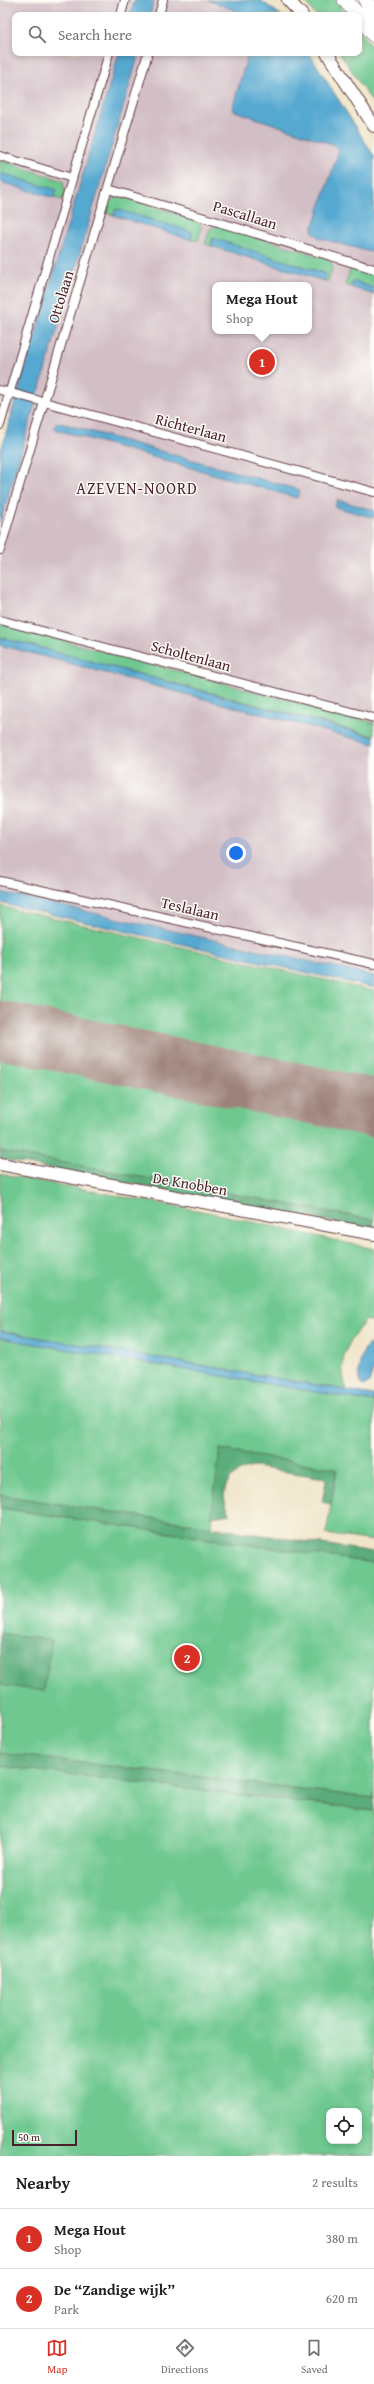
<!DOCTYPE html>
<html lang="en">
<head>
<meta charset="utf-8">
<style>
  body { margin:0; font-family:"Gentium Book Plus",serif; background:#f2f2f2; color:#202124 }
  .controls { position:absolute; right:12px; bottom:12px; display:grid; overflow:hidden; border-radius:8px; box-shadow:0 2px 6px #0003 }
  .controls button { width:36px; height:36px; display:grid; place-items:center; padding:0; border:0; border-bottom:1px solid #e0e0e0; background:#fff; color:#202124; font:20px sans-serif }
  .scale { position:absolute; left:12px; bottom:10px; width:65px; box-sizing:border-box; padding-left:4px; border:2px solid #4a1f2b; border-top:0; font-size:11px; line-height:14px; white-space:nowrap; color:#4a1f2b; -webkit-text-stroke:3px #fdfcf7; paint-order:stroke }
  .you { position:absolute; left:236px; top:853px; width:14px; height:14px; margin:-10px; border:3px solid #fff; border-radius:50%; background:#1a73e8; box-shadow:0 0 0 6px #1a73e833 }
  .badge { display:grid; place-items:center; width:26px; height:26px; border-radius:50%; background:#d93025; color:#fff; font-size:13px; font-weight:700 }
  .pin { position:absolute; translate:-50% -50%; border:2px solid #fff; box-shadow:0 1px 4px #0006 }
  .popup { position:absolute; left:212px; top:282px; width:100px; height:52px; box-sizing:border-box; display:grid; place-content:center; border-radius:8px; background:#fff; filter:drop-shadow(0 1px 3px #0005); font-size:13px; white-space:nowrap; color:#757577 }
  .popup b { font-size:15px; color:#202124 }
  .popup::after { content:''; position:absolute; left:50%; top:100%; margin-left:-8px; border:8px solid transparent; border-top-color:#fff }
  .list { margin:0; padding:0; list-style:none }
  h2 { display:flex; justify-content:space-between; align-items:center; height:52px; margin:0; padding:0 16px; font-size:17px }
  h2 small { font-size:13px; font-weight:400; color:#757577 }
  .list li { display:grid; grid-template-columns:26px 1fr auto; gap:12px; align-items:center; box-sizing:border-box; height:60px; padding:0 16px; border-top:1px solid #e0e0e0 }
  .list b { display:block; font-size:15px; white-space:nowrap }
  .list p { margin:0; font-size:13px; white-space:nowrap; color:#757577 }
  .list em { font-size:13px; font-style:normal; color:#757577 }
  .icon { flex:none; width:22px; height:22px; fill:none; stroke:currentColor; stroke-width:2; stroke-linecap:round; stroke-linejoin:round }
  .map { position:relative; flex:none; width:374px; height:2156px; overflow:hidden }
  .search { position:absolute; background:#fff; box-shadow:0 2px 6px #0003; left:12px; right:12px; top:12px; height:44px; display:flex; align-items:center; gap:10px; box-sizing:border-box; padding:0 14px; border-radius:8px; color:#757577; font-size:15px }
  .sheet { height:172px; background:#fff }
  nav { display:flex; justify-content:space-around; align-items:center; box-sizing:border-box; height:56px; border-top:1px solid #e0e0e0; background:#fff; font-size:11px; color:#757577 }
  nav a { display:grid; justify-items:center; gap:2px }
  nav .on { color:#d93025 }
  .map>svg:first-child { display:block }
  .industrial { fill:#d2bec5; fill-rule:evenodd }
  .green { fill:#6ec88f; stroke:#5c745d; fill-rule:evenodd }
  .forest { fill:#5aac7a; stroke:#526652 }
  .water { fill:#54a8d0; stroke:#4f647e }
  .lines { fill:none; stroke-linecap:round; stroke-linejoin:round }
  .runway { stroke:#9d827a; stroke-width:58 }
  .street-casing { stroke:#633d43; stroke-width:10 }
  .secondary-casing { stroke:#633d43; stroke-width:14 }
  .highway-casing { stroke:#633d43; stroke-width:16 }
  .street { stroke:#fff; stroke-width:8 }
  .secondary { stroke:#fff; stroke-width:12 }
  .highway { stroke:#fff; stroke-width:15 }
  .labels { text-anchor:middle; stroke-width:3; stroke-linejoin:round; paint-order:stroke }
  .street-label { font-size:15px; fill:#4a1f2b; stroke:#fdfcf7 }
  .neighbourhood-label { font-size:16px; letter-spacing:1px; fill:#4a1f2b; stroke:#fdfcf7 }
</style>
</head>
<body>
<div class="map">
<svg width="374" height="2156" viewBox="0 0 374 2156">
  <rect width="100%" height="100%" fill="#fdfcf7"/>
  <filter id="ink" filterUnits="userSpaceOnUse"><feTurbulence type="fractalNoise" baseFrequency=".025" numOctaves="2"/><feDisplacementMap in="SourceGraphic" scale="8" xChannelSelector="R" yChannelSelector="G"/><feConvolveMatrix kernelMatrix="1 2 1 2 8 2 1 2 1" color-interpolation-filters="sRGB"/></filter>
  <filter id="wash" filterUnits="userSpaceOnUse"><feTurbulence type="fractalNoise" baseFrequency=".012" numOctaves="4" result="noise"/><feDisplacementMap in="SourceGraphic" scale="16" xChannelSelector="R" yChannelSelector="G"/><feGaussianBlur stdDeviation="0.9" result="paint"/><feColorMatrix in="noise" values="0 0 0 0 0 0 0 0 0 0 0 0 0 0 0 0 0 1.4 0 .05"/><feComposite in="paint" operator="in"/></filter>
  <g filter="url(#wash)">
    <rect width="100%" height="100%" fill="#f0e5c9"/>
    <path class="industrial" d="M0 0H238L258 15H15V53H300L374 174V981L0 896V486L20 417 0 411ZM215 285H309V331H215Z"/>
    <g class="green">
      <path d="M305 0H336L348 15H315Z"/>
      <path d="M359 28 374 51V105L340 53H359Z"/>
      <path d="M0 160 63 181 65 192 63 200 54 198 56 190 0 173Z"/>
      <path d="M118 196 196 219C204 225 200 232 198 240H191L192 232 116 209 113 215 105 212 107 203Z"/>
      <path d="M217 225 329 259 333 266 328 281H324L325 273 213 239 211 246 205 244 210 229Z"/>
      <path d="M354 268 374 274V288L353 281 351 287 345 285 350 270Z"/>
      <path d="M0 624 374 723V736L0 637Z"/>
      <path d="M0 906 374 991V1089L0 1012Z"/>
      <path d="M0 1050 374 1127V1220L0 1151Z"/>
      <path d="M0 1174 212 1213 374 1249V1322L366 1320C347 1342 336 1362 347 1390L0 1331Z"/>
      <path d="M0 1338 374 1402V1541L326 1534 337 1469 220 1449 211 1527 0 1495Z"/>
      <path d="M0 1508 374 1563V1798L0 1753Z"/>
      <path d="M0 1766 374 1811V2156H0ZM329 2111H359V2141H329Z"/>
    </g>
    <g class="forest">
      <path d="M0 1151 374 1220V1230L0 1159Z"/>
      <path d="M220 1449 337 1469 331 1504 322 1502 326 1481 325 1478 255 1467C230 1469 215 1492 231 1514L211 1517Z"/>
      <path d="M0 1495 374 1552V1563L0 1508Z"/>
      <path d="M0 1633 52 1640 44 1691 0 1685Z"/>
      <path d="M0 1753 374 1798V1811L0 1766Z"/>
    </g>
    <g class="water">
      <path d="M135 0H154L150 15H130Z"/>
      <path d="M208 0H260L281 15H247Z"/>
      <path d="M119 53H139L0 523V453Z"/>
      <path d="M248 53H309L374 156V253L319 238 312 231 339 150 335 145 232 110Z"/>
      <path d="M0 173 57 190 54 198 0 182Z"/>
      <path d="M116 209 192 232 191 240 113 215Z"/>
      <path d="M213 238 326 274 324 281 211 246Z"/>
      <path d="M353 281 374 288V295L351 287Z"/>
      <path d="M57 422 300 490 297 498 54 429Z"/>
      <path d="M337 500 374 510V518L335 507Z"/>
      <path d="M0 637 374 737V744L0 645Z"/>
      <path d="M0 892 374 976V988L0 903Z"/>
      <path d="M0 1331 374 1395V1402L0 1338Z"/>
      <path d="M369 1344 374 1345V1368L369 1383 363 1386C354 1380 361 1349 369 1344Z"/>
    </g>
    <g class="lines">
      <path class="runway" d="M0 1030 374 1108"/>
    </g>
  </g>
  <g filter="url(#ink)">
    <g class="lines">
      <defs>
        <g id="street">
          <path d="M121 15 125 0"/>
          <path d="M159 15 163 0"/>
          <path d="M0 156 72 178"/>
          <path d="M108 189 374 269"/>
          <path d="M0 390 374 492"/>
          <path d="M0 425 109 53"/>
          <path d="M0 550 148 53"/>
          <path d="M0 620 374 718"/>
          <path d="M0 881 374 964"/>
        </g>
        <g id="secondary">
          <path d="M288 0 302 15"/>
          <path d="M327 53 374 126"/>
          <path d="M0 1164 374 1234"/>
        </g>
        <g id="highway">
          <path d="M345 0 358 15"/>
          <path d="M366 0 374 16"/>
          <path d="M359 16 374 35"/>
        </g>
      </defs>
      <use href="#street" class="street-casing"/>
      <use href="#secondary" class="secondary-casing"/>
      <use href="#highway" class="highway-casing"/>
      <use href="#street" class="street"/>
      <use href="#secondary" class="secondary"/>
      <use href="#highway" class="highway"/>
    </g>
  </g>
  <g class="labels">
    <g class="street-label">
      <text transform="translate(245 215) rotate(17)" y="5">Pascallaan</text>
      <text transform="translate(61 297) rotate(-73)" y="5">Ottolaan</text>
      <text transform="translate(191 428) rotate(15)" y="5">Richterlaan</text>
      <text transform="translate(191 656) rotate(15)" y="5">Scholtenlaan</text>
      <text transform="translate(190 909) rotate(13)" y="5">Teslalaan</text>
      <text transform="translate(190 1184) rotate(10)" y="5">De Knobben</text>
    </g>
    <g class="neighbourhood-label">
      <text x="137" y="494">AZEVEN-NOORD</text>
    </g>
  </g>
</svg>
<div class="controls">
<button><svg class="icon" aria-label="locate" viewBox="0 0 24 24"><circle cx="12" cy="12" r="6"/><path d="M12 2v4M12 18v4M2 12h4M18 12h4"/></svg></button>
</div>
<div class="scale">50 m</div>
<div class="you"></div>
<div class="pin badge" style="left:262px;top:362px">1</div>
<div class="popup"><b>Mega Hout</b>Shop</div>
<div class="pin badge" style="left:187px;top:1658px">2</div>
<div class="search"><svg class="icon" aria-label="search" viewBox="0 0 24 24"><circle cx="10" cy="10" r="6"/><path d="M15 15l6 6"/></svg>Search here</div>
</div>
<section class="sheet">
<h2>Nearby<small>2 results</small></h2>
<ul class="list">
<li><span class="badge">1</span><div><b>Mega Hout</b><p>Shop</p></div><em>380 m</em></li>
<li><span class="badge">2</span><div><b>De “Zandige wijk”</b><p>Park</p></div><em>620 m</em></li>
</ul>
</section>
<nav>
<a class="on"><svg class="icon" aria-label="map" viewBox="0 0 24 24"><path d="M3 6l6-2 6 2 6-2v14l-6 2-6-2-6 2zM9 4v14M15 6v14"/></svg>Map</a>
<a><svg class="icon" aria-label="directions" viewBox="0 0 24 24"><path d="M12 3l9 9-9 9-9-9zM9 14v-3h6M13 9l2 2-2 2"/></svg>Directions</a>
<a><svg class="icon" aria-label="saved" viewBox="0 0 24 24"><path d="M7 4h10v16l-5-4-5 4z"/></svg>Saved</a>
</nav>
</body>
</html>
